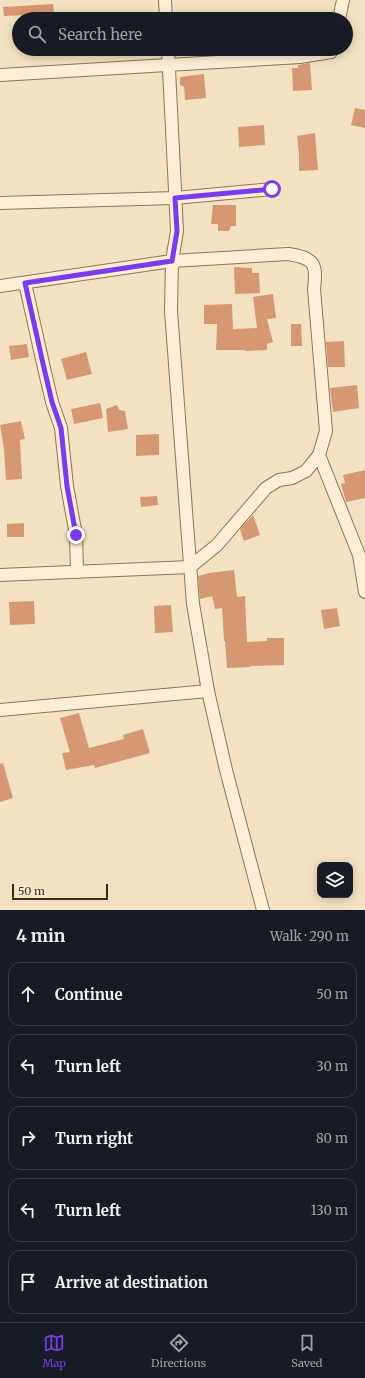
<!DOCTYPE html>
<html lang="en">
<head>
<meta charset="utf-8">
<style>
  body { margin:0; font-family:Merriweather,serif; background:#20242c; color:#f1f3f6 }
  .controls { position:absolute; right:12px; bottom:12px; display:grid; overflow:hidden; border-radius:8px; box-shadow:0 2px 10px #0003 }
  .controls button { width:36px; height:36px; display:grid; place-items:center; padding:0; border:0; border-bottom:1px solid #363941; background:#171b24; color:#f1f3f6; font:20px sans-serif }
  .scale { position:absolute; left:12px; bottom:10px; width:96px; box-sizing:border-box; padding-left:4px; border:2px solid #3d2b1c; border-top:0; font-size:11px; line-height:14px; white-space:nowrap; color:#3d2b1c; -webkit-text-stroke:3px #f9ecd2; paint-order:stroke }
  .stop { position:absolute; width:12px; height:12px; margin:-9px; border:3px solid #7c3aed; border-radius:50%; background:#fff }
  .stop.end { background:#7c3aed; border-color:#fff; box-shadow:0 1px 4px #0008 }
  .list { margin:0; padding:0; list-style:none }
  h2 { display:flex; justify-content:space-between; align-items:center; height:52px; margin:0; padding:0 16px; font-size:17px }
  h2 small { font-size:13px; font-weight:400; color:#9ea1a6 }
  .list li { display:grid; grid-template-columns:26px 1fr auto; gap:12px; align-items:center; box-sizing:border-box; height:64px; margin:0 8px 8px; padding:0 8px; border:1px solid #363941; border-radius:12px }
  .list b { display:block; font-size:15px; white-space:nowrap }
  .list em { font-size:13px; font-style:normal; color:#9ea1a6 }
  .icon { flex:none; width:22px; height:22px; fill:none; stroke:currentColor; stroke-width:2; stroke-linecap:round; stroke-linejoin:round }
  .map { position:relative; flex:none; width:365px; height:910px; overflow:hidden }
  .search { position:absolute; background:#171b24; box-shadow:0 2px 10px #0003; left:12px; right:12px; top:12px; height:44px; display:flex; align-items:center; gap:10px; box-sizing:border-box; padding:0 14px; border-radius:22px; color:#9ea1a6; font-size:15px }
  .sheet { height:412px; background:#171b24 }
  nav { display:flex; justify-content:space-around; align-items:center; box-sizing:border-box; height:56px; border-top:1px solid #363941; background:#171b24; font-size:11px; color:#9ea1a6 }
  nav a { display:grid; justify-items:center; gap:2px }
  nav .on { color:#7c3aed }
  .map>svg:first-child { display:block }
  .building { fill:#d69873 }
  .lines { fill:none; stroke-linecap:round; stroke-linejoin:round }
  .street-casing { stroke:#8f7256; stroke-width:14 }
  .street { stroke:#fdefd6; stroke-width:12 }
  .route { stroke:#7c3aed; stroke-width:5 }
</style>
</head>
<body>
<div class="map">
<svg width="365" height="910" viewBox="0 0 365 910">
  <rect width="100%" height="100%" fill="#f3e2c2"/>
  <g class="building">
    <path d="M53 4 54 14 4 16 3 7Z"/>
    <path d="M310 63 312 90 293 91 292 68H298V65Z"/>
    <path d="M204 74 206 98 185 100 184 87 180 85V77Z"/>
    <path d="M355 108 365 110V128L351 125Z"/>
    <path d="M264 125 265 145 239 147 238 127Z"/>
    <path d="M315 133 318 170 299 171V155L297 136Z"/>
    <path d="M213 205H236V226H231L229 231H218V224H211Z"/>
    <path d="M234 267 252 268V273H259L260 293 235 294Z"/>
    <path d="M273 294 276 318 267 319 273 342 267 344V350L245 351V350H216L217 324H204V305L232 304 233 329 257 328 253 297Z"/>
    <path d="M291 324H301L302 346H291Z"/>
    <path d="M344 341 345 367H328L326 342Z"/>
    <path d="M27 344 29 357 11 360 9 346Z"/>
    <path d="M86 352 92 374 67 380 61 359Z"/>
    <path d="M357 385 359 408 333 412 330 388Z"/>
    <path d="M100 403 103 418 74 424 71 409Z"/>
    <path d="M117 405 119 410 125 411 128 429 108 432 106 409Z"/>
    <path d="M21 421 25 439 20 440 22 479 6 480 4 449 0 425Z"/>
    <path d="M159 434V455L136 456V435Z"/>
    <path d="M365 470V498L346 502 341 484 345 483 343 475Z"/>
    <path d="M157 496 158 505 141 507 140 497Z"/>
    <path d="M253 515 260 535 244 541 240 529Z"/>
    <path d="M24 523V537H7V524Z"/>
    <path d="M234 570 237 597 245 596 247 642 267 641V638H284V665L250 666V667L227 668 225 641H224L222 608 215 609 212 596 200 599 198 576 209 573Z"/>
    <path d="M34 601 35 624 10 625 9 602Z"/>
    <path d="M171 605 173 632 155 633 154 606Z"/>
    <path d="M337 608 340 626 324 629 321 610Z"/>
    <path d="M79 713 89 748 124 739 123 735 143 729 150 753 95 768 94 765 66 770 62 753 70 752 60 718Z"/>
    <path d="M3 763 13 798 0 802V764Z"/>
  </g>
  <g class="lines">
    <defs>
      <g id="street">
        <path d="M165 0 166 19"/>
        <path d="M339 19 343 0"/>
        <path d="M168 49 177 231 172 261 171 311 193 604 208 691 226 770 263 910"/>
        <path d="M0 75 300 57 331 52 332 49"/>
        <path d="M0 203 175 198 272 189"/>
        <path d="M25 283 44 368 52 402 61 428 67 486 76 535 77 572"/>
        <path d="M0 286 172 261 288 254C315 258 317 264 314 289L326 431 319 455 306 471 292 478 279 480 266 488 217 545 190 567 0 575"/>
        <path d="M319 455 359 555 365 592"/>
        <path d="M0 710 208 691"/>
      </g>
    </defs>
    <use href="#street" class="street-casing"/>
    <use href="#street" class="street"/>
  </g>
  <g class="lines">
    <path class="route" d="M76 535 67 486 61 428 52 402 44 368 25 283 172 261 177 231 175 198 272 189"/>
  </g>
</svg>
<div class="controls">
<button><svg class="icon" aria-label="layers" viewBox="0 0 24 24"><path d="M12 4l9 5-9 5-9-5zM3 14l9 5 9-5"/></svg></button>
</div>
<div class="scale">50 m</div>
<div class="stop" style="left:272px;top:189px"></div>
<div class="stop end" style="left:76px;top:535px"></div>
<div class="search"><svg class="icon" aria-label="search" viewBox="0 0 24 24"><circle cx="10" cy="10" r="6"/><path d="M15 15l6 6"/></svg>Search here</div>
</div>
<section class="sheet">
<h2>4 min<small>Walk · 290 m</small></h2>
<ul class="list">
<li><svg class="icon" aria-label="ahead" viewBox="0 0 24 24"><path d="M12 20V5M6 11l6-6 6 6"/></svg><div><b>Continue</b></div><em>50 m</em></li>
<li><svg class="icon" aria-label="left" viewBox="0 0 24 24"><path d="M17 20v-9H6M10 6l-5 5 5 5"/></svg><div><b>Turn left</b></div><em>30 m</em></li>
<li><svg class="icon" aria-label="right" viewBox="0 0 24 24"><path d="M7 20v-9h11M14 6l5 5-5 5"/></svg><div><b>Turn right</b></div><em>80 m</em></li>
<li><svg class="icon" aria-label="left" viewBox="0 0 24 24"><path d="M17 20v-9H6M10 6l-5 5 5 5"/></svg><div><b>Turn left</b></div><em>130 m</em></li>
<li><svg class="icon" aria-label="arrive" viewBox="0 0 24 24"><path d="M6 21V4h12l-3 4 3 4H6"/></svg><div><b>Arrive at destination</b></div></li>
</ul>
</section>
<nav>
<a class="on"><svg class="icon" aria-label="map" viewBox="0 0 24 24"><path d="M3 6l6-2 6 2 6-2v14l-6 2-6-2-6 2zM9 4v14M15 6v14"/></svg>Map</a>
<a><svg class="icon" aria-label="directions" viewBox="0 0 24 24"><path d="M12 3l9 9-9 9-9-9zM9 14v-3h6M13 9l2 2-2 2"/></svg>Directions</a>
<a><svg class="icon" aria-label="saved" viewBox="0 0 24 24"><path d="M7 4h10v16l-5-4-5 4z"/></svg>Saved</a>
</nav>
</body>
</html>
